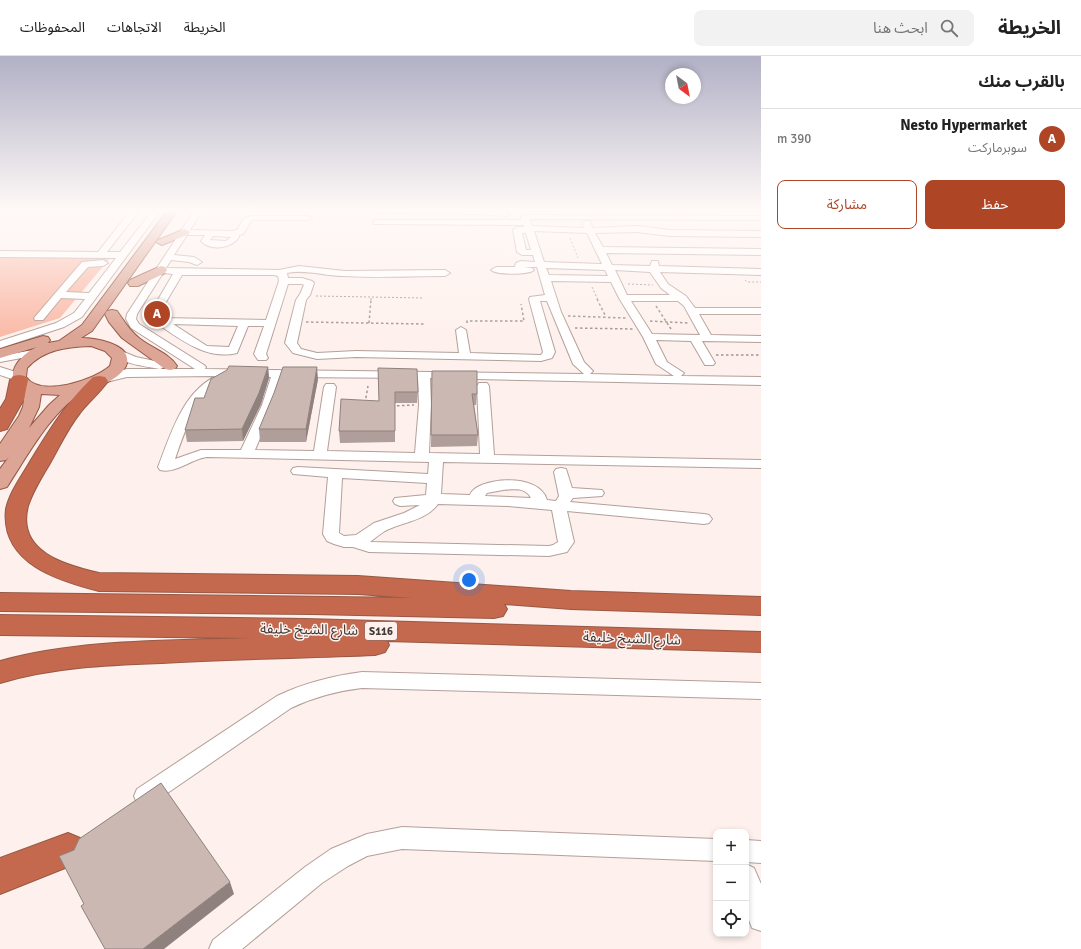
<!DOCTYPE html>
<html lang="ar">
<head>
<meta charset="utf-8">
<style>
  body { margin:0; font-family:Signika,"Noto Sans Arabic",sans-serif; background:#f2f2f2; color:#222; direction:rtl }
  .controls { position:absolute; right:12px; bottom:12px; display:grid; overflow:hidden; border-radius:8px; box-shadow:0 2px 6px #0003 }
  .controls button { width:36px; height:36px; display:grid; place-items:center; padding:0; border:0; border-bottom:1px solid #e0e0e0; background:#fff; color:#222; font:20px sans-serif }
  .compass { position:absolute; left:665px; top:12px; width:36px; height:36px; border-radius:50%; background:#fff; box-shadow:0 2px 6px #0003; rotate:148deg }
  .you { position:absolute; left:469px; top:524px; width:14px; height:14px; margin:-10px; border:3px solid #fff; border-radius:50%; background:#1a73e8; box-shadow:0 0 0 6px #1a73e833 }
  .badge { display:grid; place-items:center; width:26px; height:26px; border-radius:50%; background:#ae4626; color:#fff; font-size:13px; font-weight:700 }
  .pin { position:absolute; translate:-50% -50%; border:2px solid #fff; box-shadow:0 1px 4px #0006 }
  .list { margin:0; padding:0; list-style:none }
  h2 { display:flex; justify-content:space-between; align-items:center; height:52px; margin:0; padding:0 16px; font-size:17px }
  h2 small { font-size:13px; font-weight:400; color:#767676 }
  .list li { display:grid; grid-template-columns:26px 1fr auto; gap:12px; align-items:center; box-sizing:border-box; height:60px; padding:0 16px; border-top:1px solid #e0e0e0 }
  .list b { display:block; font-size:15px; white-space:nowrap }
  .list p { margin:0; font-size:13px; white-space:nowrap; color:#767676 }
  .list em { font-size:13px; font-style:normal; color:#767676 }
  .actions { display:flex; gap:8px; padding:12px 16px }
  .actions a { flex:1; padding:9px 0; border:1px solid #ae4626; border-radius:8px; text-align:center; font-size:14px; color:#ae4626 }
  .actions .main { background:#ae4626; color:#fff }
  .icon { flex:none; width:22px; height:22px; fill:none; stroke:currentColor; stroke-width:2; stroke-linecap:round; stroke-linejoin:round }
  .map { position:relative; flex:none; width:761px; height:893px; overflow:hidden; direction:ltr }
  header { display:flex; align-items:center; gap:24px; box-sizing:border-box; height:56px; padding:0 20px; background:#fff; border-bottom:1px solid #e0e0e0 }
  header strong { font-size:19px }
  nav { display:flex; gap:22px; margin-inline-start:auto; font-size:14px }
  .search { width:280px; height:36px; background:#f2f2f2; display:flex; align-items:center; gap:10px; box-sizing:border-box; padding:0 14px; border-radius:8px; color:#767676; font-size:15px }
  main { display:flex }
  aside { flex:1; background:#fff }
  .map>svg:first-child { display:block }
  .green { fill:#fabaa7 }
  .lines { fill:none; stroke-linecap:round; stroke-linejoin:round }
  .minor-casing { stroke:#b39f99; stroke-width:2 }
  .major-casing { stroke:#975946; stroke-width:2 }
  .highway-casing { stroke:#975946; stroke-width:2 }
  .path-far1 { stroke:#a09592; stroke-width:1; stroke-dasharray:2 2; stroke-linecap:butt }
  .path { stroke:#a09592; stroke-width:1.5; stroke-dasharray:2.5 2.5; stroke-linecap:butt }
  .minor { fill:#fff; fill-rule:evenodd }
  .major { fill:#dca595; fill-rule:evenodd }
  .highway { fill:#c5694e; fill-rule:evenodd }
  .wall { fill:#af9e99 }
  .shaded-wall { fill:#8f817d }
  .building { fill:#ccb8b2; stroke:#8f817d }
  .labels { text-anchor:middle; stroke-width:3; stroke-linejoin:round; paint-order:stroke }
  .shield { fill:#fef1ed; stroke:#7a716e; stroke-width:1 }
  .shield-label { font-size:11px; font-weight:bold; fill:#423a38 }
  .near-street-label { font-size:14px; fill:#423a38; stroke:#fef1ed }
</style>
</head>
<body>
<header>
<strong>الخريطة</strong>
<div class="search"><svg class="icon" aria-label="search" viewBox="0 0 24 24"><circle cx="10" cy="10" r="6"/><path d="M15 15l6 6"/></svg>ابحث هنا</div>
<nav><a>الخريطة</a><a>الاتجاهات</a><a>المحفوظات</a></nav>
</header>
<main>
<aside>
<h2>بالقرب منك<small></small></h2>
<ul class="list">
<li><span class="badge">A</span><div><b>Nesto Hypermarket</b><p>سوبرماركت</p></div><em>390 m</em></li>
</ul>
<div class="actions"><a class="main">حفظ</a><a>مشاركة</a></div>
</aside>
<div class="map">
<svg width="761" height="893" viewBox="0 0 761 893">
  <rect width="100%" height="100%" fill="#fef1ed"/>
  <path class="green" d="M0 201 110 202 60 262 0 281Z"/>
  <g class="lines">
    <defs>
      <g id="minor">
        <path d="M0 155H5L0 158Z"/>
        <path d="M130 155H139L107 196H120L152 155H160L82 261 64 271 0 292V285L56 267 74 257 85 243 61 242 43 264H35L34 262 82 206 103 204 108 207 103 210 88 211 66 236 89 237 116 202 0 201V195L98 196Z"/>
        <path d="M194 155H202L190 174 232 175 237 174 244 162 250 160H308L312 162 308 164H252L243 178 239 179V181C231 193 210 195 201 185L205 179H187L174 199 194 201 202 206 197 209 189 206 171 204 166 212 279 214 299 210 345 215 445 214 450 217 445 220C411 220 377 222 343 220 325 220 305 213 287 217L288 222H302L312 225 314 227 310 239 306 244 297 287 301 293 317 297 356 295 459 297 456 274 461 271 466 274 470 297 541 299 543 296 529 243 530 241 545 239 537 211H524L532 212 534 214C529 219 496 219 491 214L496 211H515L516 207 521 205 535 206 533 199H522L517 196 513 174 517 171H524V169L377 168H374L373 166 374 164H522L521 161 525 159 761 160V164L530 163 532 170 584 172 582 167 586 165H589L593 172 637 170 670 174 761 175V181L670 180 637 176 595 177 603 191 761 193V199L606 197 612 209 650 210 652 205H658L659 210 761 213V219L660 216 668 228 686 240 695 252H761V258H699L711 279 761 280V286L702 285 715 307 713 309H705L691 285 656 284 667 306 684 317 681 320 761 321V329L430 322 431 349 429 397 480 398 477 330 479 327H487L489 330 494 399 761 404V412L443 406 441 438 470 439C475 422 539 415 547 444L556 445 559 440 554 416 556 413 561 412 566 413 572 432 602 434 604 437 602 440 573 442 570 446 704 458 709 459 712 463 709 467 704 468 567 455 574 486 567 496 549 500 369 496 353 491H344L334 488 327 485 323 478 328 421 293 418 291 415 293 412 298 411 428 418 429 406 207 401C191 403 176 418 160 414L158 411C171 378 182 337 216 320L127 321 102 327 98 326 96 323 98 320 127 313H195L131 272 126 263 127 258ZM534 175 587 177 602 208 544 206ZM522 177H526L531 194H526ZM213 180 231 181 226 185 210 184ZM546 212 605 214 608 220 549 219ZM615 214 650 216 661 232 670 239H627ZM163 217 173 218 149 259 153 265C178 281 205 305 237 297L248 270H264L254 298 258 304H266L268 302 266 298 288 228H302L304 229 300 238 296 244 285 287 293 297 317 303 356 301 541 305 552 302 555 296 540 245H547L573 308 584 318 205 313 206 311 204 309 139 268 136 263 137 258ZM182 219H274L278 220 279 225 266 264 162 262 159 259 160 256ZM551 225 611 226 619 242 643 281 656 308 674 320 590 318 593 315 584 306 561 256ZM631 245H678L684 250 700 279 652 278ZM173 268 238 270 229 291 207 290ZM228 320 271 321 262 349 241 394H201L175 403C186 372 195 340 227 324ZM283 321 418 322 419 349 415 397 327 395 336 331 334 328H326L324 331 314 395 255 394 274 349ZM342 422 427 427 426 439 395 442 393 445 395 448 400 450 420 449 404 457 374 467 356 479 344 480 339 477ZM503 434C513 433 526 431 531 442L485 440 487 437ZM438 448 508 450 552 454 558 486 553 489 549 490 370 486C375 482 380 478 385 475 402 466 426 465 438 448Z"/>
        <path d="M371 155H504L510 158 506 160 481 158 375 157Z"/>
        <path d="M39 293 43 294 45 296 43 298 0 306V300Z"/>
        <path d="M119 294 136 301 164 307 166 309 164 311 160 313C146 310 123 309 113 297L115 295Z"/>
        <path d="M0 311 22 318 24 321 22 324 18 325 0 319Z"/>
        <path d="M362 616 761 627V643L362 632C337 635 314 641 291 652L153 747 145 750 137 747 134 740 137 733 277 640C304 627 332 620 362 616Z"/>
        <path d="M402 771 716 783V805L402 793 367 800 348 810 322 827 242 893H209L213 884 305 811 331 793 367 778Z"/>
        <path d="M746 784 761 785V807L746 806Z"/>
        <path d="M746 808 754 812 761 828V875L752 872 746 856Z"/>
      </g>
      <g id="major">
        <path d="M167 155H177L92 275 81 282C93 282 131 287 127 307 124 319 107 327 97 331 93 332 88 332 85 334 50 357 29 397 7 431L0 433V413L9 401 6 404 0 405V388L19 360 23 351 25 335C0 323 19 299 37 291L0 302V293L43 280 48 281 50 284 48 287 59 285 82 269ZM91 290 105 295 112 302 110 310C94 324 41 342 26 321L27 312C44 293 67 291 91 290ZM41 338 60 339 49 349 29 372 39 351Z"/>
        <path d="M185 173 190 176 189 178 162 189 156 186 158 184Z"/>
        <path d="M161 210 165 211 167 214 165 217 138 230H130L128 227 130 224Z"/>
        <path d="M112 254 117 255C124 265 129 274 139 282 151 292 169 297 177 310L175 313 170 314 165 313 122 282 109 266 105 258 107 255Z"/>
      </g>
      <g id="highway">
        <path d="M19 319 25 320 28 324 24 343 7 373 0 375V353L6 343 10 324 13 320Z"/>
        <path d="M99 320 105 321 108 325C100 337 88 346 80 357 67 373 59 392 49 409 41 422 33 435 28 450 16 496 65 509 99 517L358 520 571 535 761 541V559L571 553 504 548 507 553 503 560 494 562 312 558 0 555V537L412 542 358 538 99 535C60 525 0 508 6 453 10 435 22 420 31 404 50 373 66 347 93 321Z"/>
        <path d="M0 559 306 563 761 576V596L387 585 389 589 385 596 375 599C304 602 233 603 162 607 108 609 53 611 0 627V605C79 583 170 585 252 582L0 579Z"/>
        <path d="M68 777 80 782 85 794 80 806 0 838V802Z"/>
      </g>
    </defs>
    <use href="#minor" class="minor-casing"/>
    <use href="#major" class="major-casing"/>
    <use href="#highway" class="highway-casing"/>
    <g class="path-far1">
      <path d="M570 182 578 202"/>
      <path d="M745 224 747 226H761"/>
      <path d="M628 228 653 229"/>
      <path d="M592 231 598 244"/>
      <path d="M316 240 424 242"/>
      <path d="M371 244V241"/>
    </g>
    <g class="path">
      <path d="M597 243 606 261"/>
      <path d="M656 250 671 273"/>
      <path d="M568 260 626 262"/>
      <path d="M650 265 688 267"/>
      <path d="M306 266 425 268"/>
      <path d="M369 267 371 243"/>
      <path d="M467 267V265H524L521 248"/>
      <path d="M575 272 633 273"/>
      <path d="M716 299H761"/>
      <path d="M365 347 368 330"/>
      <path d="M392 350 414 349"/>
    </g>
    <use href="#minor" class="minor"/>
    <use href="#major" class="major"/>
    <use href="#highway" class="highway"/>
  </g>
  <g class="wall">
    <path d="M268 311 269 322 261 348 243 385 187 386 185 374Z"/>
    <path d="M378 312 418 336 417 347H395V386L340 387 339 375 379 345Z"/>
    <path d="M432 315 477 338 476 349H474L478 379 477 390 431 391Z"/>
    <path d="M318 323 306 386H260L259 373Z"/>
  </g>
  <g class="shaded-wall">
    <path d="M268 311 269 322 261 348 243 385 242 373Z"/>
    <path d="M317 311 318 323 306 386V373Z"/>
    <path d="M230 826 234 838 164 893H143Z"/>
  </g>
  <g class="building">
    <path d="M229 310 268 311 259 337 242 373 185 374 195 342H204L211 323 227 314Z"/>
    <path d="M283 311H317L306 373H259L274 337Z"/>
    <path d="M378 312 417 313 418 336H395V375H339L341 343 379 345Z"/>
    <path d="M432 315H477V338H472L478 379H431Z"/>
    <path d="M161 727 230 826 143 893H105L81 850 84 848 59 800 74 794 79 783Z"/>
  </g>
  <linearGradient id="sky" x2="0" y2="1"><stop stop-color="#b1b0c5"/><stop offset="0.55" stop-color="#fff9f7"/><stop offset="1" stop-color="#fff9f7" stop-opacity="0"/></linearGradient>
  <rect width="761" height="280" fill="url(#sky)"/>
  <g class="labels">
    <rect class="shield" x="365" y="566" width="32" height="18" rx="3"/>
    <g class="shield-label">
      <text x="381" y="579">S116</text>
    </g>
    <g class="near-street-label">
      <text transform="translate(309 573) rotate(1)" y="5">شارع الشيخ خليفة</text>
      <text transform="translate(632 582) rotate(2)" y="5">شارع الشيخ خليفة</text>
    </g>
  </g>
</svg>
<div class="controls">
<button>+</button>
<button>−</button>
<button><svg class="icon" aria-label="locate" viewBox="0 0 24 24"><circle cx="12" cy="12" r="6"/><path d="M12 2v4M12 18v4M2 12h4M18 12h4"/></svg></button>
</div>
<svg class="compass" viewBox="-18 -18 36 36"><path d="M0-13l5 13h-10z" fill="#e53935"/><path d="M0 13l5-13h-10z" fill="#767676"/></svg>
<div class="you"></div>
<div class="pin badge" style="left:157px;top:258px">A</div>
</div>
</main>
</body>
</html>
